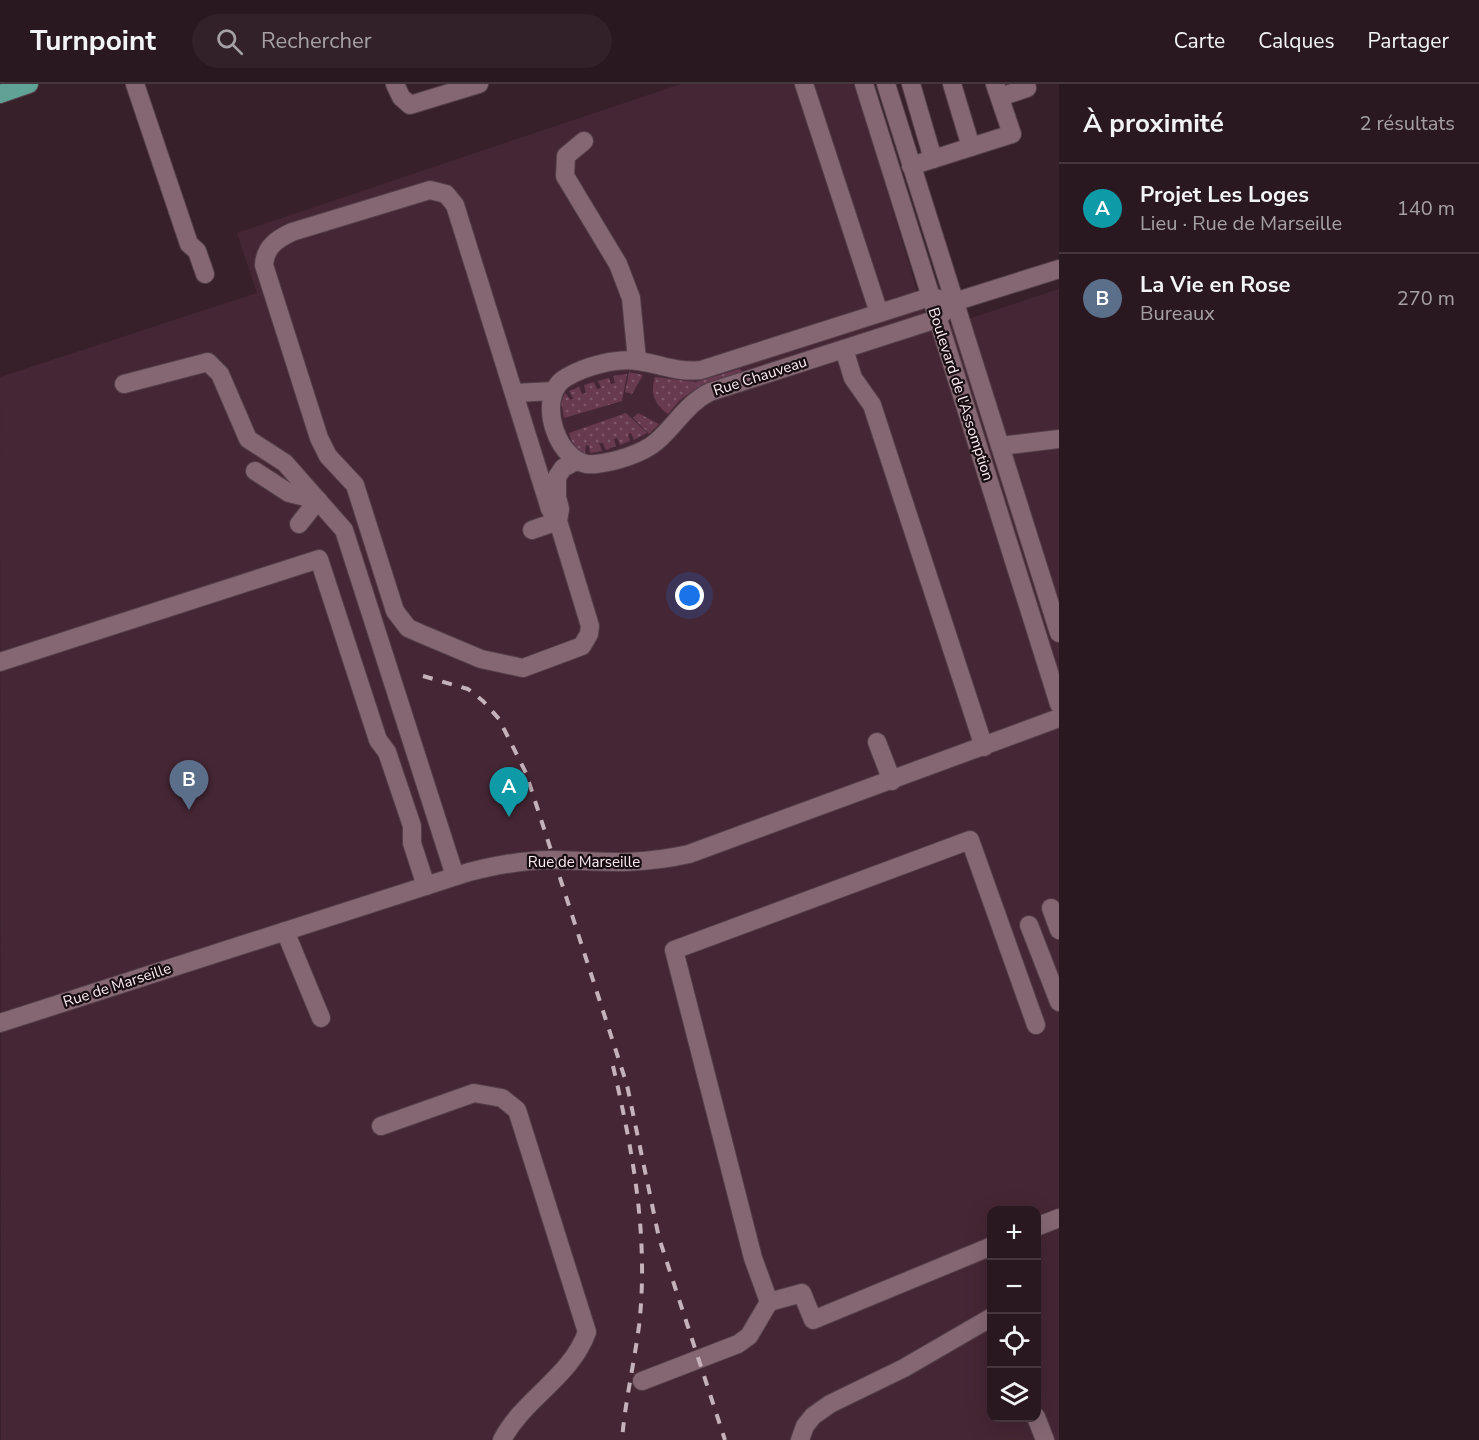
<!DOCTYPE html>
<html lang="fr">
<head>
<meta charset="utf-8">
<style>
  body { margin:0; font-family:"Nunito Sans",sans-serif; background:#322129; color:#f1f3f6 }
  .controls { position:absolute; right:18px; bottom:18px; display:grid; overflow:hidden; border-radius:12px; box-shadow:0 6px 24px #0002 }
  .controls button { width:54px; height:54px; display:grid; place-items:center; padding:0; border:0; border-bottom:2px solid #46373e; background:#2a1820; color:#f1f3f6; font:30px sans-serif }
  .you { position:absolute; left:690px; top:512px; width:21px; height:21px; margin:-15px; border:4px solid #fff; border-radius:50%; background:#1a73e8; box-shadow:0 0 0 9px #1a73e833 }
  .badge { display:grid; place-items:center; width:39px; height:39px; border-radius:50%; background:#b45309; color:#fff; font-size:20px; font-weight:700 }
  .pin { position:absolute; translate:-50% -50px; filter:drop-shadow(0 2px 3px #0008) }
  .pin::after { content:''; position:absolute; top:32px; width:21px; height:18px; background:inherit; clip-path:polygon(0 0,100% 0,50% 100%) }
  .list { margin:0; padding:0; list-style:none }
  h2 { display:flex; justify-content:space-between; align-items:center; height:78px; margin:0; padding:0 24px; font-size:26px }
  h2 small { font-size:20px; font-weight:400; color:#a5a0a5 }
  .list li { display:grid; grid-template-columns:39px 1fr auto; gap:18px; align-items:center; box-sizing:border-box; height:90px; padding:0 24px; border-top:2px solid #46373e }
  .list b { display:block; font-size:22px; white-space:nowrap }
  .list p { margin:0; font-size:20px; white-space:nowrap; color:#a5a0a5 }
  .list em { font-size:20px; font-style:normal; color:#a5a0a5 }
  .icon { flex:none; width:33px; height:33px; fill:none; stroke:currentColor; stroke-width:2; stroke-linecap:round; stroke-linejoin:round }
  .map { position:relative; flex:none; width:1059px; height:1356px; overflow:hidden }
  header { display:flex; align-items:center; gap:36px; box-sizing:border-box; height:84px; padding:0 30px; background:#2a1820; border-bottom:2px solid #46373e }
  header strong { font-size:28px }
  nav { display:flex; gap:33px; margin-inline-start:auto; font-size:21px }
  .search { width:420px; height:54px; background:#322129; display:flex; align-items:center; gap:15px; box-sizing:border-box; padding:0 21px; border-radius:33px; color:#a5a0a5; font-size:22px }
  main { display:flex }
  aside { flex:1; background:#2a1820 }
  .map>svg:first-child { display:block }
  .built { fill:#452634; fill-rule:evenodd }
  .grass { fill:url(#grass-dots) }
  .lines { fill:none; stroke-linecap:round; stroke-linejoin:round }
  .minor-casing { stroke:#543f49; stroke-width:20 }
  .major-casing { stroke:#543f49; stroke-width:20 }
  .minor { stroke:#846773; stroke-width:18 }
  .major { stroke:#60a295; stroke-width:18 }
  .rail { stroke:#c4b1b9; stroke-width:4; stroke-dasharray:10 10; stroke-linecap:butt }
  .labels { text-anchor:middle; stroke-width:4.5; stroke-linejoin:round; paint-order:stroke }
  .street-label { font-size:15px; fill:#fdecf3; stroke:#180e12 }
</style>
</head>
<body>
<header>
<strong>Turnpoint</strong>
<div class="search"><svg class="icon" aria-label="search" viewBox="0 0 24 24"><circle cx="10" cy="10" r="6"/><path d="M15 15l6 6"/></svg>Rechercher</div>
<nav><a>Carte</a><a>Calques</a><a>Partager</a></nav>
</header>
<main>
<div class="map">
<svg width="1059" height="1356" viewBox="0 0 1059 1356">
  <defs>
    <pattern id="grass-dots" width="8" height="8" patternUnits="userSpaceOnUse" patternTransform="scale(1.5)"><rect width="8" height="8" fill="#683a4f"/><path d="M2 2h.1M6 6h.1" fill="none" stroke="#7e5769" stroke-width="1.8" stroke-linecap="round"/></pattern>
  </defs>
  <rect width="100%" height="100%" fill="#38202b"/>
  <path class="built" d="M681 0H856L929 248 1059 205V1356H1L0 293 257 209 237 149ZM992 1126H1036V1334H992Z"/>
  <g class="grass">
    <path d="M740 285 741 288 698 303 680 316 668 330C654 319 650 310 655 293L695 298Z"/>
    <path d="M629 288 643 291 632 310 625 308Z"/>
    <path d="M627 290 622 317 564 334 561 318 565 309 571 316 573 314 569 307 579 303 582 310 586 309 584 301 594 298 597 305 601 304 598 297 609 294 611 300 615 299 613 292Z"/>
    <path d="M626 329 647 349 634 356 631 349 628 350 630 357 620 361 617 354 614 355 616 362 606 366 603 359H599L602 367 590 369 589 362 586 361 585 371C575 366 572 359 569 349Z"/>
    <path d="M638 329 659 340 649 350 633 334Z"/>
  </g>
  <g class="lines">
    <defs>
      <g id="minor">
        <path d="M135 0 189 160 197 167 205 190"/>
        <path d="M395 0 401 13 410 21 479 0"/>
        <path d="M804 0 879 229"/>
        <path d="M864 0 1059 620"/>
        <path d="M886 0 1059 549"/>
        <path d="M911 0 933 75"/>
        <path d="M952 0 971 63"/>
        <path d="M1000 13 1027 4"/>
        <path d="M584 57 566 72 565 92 618 180 631 214 637 276"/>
        <path d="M911 82 1012 50 995 0"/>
        <path d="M954 218 930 213 701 286C678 289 660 280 638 277 616 274 586 282 567 293 533 311 558 386 596 380 614 378 642 370 656 358 675 342 687 319 710 308L937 235 954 218 1059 185"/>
        <path d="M844 265 853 294 872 321 984 663"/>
        <path d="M124 300 208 278 220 290 248 355 285 379 344 446 455 792"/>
        <path d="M515 309 554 307"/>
        <path d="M1000 362 1059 355"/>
        <path d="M255 387 289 409 318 416 299 440"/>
        <path d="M558 437 550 425 455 121 446 110 430 106 292 148C277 155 265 163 264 181L319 354 328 372 355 401 395 527 408 544 424 551 481 575 523 584 582 562 589 550 590 542 558 437 560 425 557 413V393L563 384 576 377"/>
        <path d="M532 446 558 437"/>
        <path d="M0 578 319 475 378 656 387 668 412 742V759L426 802"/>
        <path d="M877 658 892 697"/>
        <path d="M1051 824 1059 846"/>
        <path d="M1029 841 1059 918"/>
        <path d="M285 847 321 934"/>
        <path d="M0 939 469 788C497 781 527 775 556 776 605 778 640 781 689 770L1059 634"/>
        <path d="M381 1042 474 1009 502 1014 517 1026 587 1248C571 1293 523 1315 502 1356"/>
        <path d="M1036 1143 1059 1134"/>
        <path d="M992 1162 813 1236 802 1209 769 1218 753 1174 674 866 970 756 1036 941"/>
        <path d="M642 1297 738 1260 749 1252 769 1218"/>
        <path d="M1036 1333 1045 1356"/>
        <path d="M800 1356 805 1342 813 1332 830 1320 904 1284 992 1233"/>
      </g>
      <path id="major" d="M0 10 29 0"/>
    </defs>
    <use href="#minor" class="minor-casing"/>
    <use href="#major" class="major-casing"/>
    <use href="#minor" class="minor"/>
    <use href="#major" class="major"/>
    <g class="rail">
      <path d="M423 592 468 605 483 617 499 635 526 689 627 1001 659 1154 725 1356"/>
      <path d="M613 982C633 1068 649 1154 639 1242 634 1280 625 1318 622 1356"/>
    </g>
  </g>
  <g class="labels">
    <g class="street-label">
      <text transform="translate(760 292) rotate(-18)" y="5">Rue Chauveau</text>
      <text transform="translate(961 310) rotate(72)" y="5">Boulevard de l'Assomption</text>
      <text x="584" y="783">Rue de Marseille</text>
      <text transform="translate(117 901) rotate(-18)" y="5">Rue de Marseille</text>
    </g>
  </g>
</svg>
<div class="controls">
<button>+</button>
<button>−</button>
<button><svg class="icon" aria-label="locate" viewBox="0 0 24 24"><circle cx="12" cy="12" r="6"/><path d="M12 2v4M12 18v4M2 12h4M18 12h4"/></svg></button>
<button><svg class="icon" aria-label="layers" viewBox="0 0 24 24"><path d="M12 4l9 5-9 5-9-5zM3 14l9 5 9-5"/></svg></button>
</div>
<div class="you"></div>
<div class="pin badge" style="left:509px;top:733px;background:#0f9aa8">A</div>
<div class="pin badge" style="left:189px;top:726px;background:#5c6f8a">B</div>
</div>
<aside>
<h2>À proximité<small>2 résultats</small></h2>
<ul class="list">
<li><span class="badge" style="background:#0f9aa8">A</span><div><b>Projet Les Loges</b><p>Lieu · Rue de Marseille</p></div><em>140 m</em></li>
<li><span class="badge" style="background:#5c6f8a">B</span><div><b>La Vie en Rose</b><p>Bureaux</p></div><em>270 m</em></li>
</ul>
</aside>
</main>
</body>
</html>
